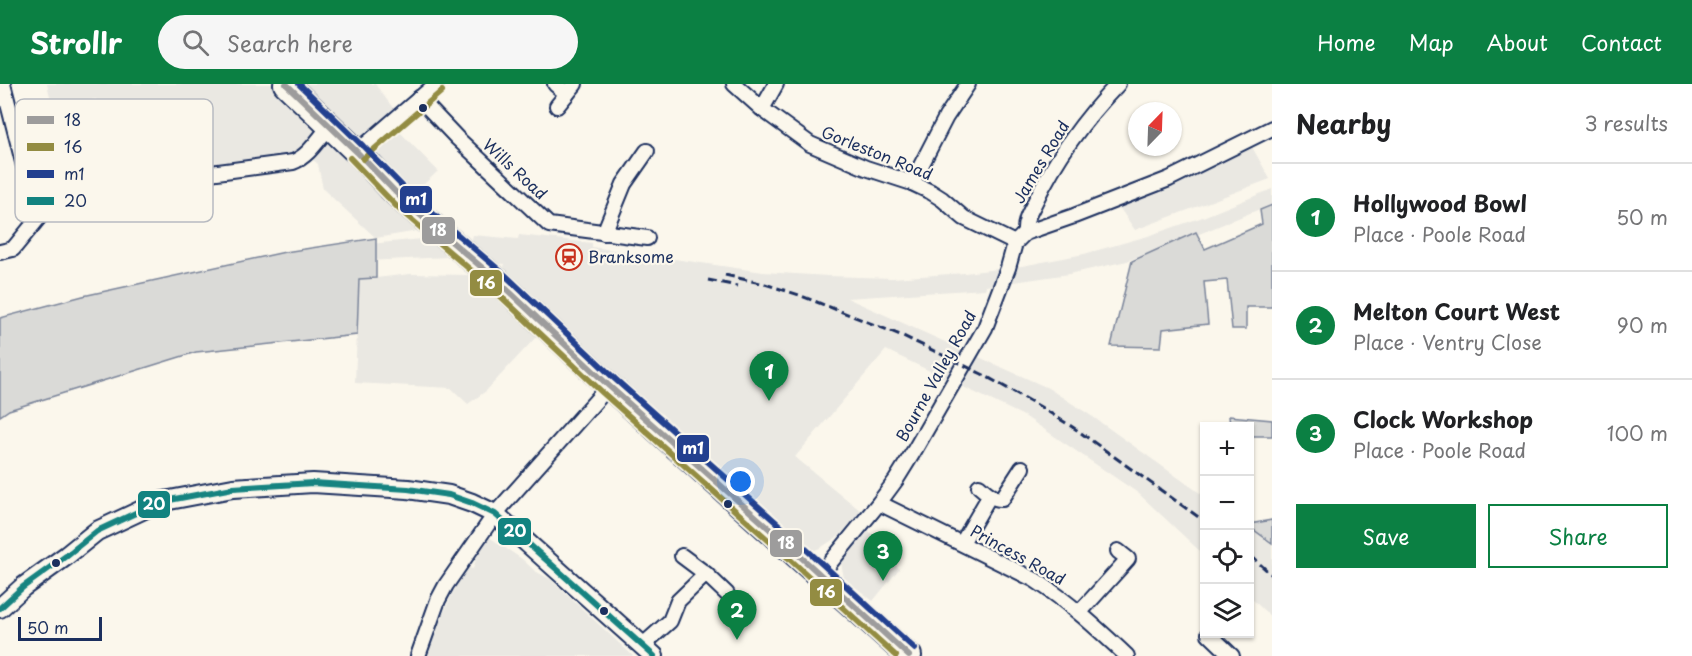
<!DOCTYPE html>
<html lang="en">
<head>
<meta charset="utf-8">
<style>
  body { margin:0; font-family:"Playpen Sans",sans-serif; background:#f6f6f6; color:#202124 }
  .controls { position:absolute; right:18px; bottom:18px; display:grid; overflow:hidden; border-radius:0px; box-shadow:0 2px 4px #0004 }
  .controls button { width:54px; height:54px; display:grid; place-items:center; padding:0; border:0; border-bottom:2px solid #e0e0e0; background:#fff; color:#202124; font:30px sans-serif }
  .compass { position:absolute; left:1128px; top:18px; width:54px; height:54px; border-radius:50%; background:#fff; box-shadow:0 2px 4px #0004; rotate:23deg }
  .scale { position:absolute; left:18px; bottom:15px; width:84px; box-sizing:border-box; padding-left:6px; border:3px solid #1b2f5e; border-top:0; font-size:16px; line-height:21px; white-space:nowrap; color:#1b2f5e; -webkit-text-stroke:4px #fbf7ec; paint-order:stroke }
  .you { position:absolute; left:741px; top:398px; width:21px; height:21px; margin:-15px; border:4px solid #fff; border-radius:50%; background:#1a73e8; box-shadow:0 0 0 9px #1a73e833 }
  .badge { display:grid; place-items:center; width:39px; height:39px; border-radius:50%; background:#0b8043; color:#fff; font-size:20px; font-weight:700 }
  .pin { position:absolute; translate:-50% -50px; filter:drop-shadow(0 2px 3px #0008) }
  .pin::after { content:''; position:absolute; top:32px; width:21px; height:18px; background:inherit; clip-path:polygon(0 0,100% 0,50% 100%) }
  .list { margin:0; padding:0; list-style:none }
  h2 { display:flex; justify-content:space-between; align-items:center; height:78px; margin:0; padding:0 24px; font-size:26px }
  h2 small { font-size:20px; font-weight:400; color:#757577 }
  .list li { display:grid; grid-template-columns:39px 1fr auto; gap:18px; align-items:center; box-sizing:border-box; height:108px; padding:0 24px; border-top:2px solid #e0e0e0 }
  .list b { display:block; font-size:22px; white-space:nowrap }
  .list p { margin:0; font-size:20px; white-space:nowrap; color:#757577 }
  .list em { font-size:20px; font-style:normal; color:#757577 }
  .actions { display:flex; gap:12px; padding:18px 24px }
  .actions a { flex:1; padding:14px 0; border:2px solid #0b8043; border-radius:0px; text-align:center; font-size:21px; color:#0b8043 }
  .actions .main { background:#0b8043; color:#fff }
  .icon { flex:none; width:33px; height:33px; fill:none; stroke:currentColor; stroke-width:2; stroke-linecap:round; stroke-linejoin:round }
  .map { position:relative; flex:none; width:1272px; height:572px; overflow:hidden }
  header { display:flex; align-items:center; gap:36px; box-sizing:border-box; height:84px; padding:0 30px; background:#0b8043; color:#fff }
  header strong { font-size:28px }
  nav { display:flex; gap:33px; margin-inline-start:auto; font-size:21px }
  .search { width:420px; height:54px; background:#f6f6f6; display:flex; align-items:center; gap:15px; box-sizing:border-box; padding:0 21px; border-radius:33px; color:#757577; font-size:22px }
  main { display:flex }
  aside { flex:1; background:#fff }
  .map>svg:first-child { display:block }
  .built { fill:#eae8e2 }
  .green { fill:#dadad7; stroke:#7a849a; stroke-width:1.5 }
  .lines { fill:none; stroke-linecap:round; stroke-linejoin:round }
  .street-casing { stroke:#1b2f5e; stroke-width:18 }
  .secondary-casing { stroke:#1b2f5e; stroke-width:22 }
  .highway-casing { stroke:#1b2f5e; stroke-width:28 }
  .street { stroke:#fbf7ec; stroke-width:14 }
  .secondary { stroke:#fbf7ec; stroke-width:18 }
  .highway { stroke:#fbf7ec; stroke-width:24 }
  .rail { stroke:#1b2f5e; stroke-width:3; stroke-dasharray:9 4.5; stroke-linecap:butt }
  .bus-1-casing { stroke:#fbf7ec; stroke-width:10 }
  .bus-2-casing { stroke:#fbf7ec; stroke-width:10 }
  .bus-3-casing { stroke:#fbf7ec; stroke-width:10 }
  .bus-4-casing { stroke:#fbf7ec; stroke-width:10 }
  .bus-1 { stroke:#9d9c9c; stroke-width:6 }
  .bus-2 { stroke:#938c42; stroke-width:6 }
  .bus-3 { stroke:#23408f; stroke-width:6 }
  .bus-4 { stroke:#128380; stroke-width:6 }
  .bus-dot { fill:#1b2f5e; stroke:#fbf7ec; stroke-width:2 }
  .labels { text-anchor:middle; stroke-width:4.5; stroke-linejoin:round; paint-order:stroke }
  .street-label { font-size:16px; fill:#1b2f5e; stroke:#fbf7ec }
  .poi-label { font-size:16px; fill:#1b2f5e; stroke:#fbf7ec; text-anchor:start }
  .key { fill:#fbf7ec; stroke:#b8bbc1; stroke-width:1.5 }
  .key-label { font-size:16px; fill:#1b2f5e }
  .line-badge { stroke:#fbf7ec; stroke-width:2 }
  .badge-label { font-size:16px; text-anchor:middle; font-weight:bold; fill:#fff }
</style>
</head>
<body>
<header>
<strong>Strollr</strong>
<div class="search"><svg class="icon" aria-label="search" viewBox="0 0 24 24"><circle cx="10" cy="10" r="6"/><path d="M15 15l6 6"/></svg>Search here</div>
<nav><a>Home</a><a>Map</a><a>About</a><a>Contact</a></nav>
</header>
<main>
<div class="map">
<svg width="1272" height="572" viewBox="0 0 1272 572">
  <rect width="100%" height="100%" fill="#fbf7ec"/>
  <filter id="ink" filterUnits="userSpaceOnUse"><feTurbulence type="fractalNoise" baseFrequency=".0167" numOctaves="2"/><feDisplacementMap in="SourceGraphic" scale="12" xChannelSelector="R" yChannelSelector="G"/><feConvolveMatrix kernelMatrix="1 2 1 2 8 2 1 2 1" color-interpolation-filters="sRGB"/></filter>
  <g filter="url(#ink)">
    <g class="built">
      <path d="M47 0H286L300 13 310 5 307 0H375L399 32 391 39 438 87 405 118 436 142 412 148 376 154 323 105 318 80 306 70 196 91 186 60 170 53 108 58 96 15 53 24Z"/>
      <path d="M1252 63 1270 95 1135 146 1119 123 1166 107Z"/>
      <path d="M1272 105V120L1187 155 1127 177 1069 190 986 202 985 205 847 214 1048 304 1093 333 1204 412V471L1138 409 1026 333 886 266 795 373 861 427 839 452 820 464 815 466 810 464 505 190 504 180 494 179 490 171 366 177 0 245 359 161 422 155H472L473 151 518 155 519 151 592 159V163L763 188 828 192 892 194 965 189 1022 182 1084 170 1148 152 1203 133Z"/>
      <path d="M410 190 470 191 537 252 486 307 468 320 451 304 355 299 359 195 376 194Z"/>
      <path d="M1250 443 1272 459V534L1250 513Z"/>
      <path d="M869 447 899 485 873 517 844 494 841 479Z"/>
      <path d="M489 453 522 475 535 487 550 495 633 572H428L434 549 465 483 473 485 477 471Z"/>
    </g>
    <g class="green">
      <path d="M1272 121V223H1246V245H1232L1227 196 1204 198 1208 240 1163 245 1161 263 1111 262 1132 177 1196 148 1205 165 1262 140 1260 126Z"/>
      <path d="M376 154V194L359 195 357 251 196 268 9 326 0 332V234L83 212 285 168Z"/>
      <path d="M1229 332 1272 336V352H1250V342H1230Z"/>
      <path d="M1272 436V459L1250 443V440Z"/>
    </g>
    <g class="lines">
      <defs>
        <g id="street">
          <path d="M3 0 24 82C33 96 42 106 59 109L293 78C309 72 319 54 330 42"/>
          <path d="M555 0 567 10"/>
          <path d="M734 0 762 25 810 60 866 84 912 99 931 108 942 115 964 134 1015 159"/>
          <path d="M419 14 457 54 549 141 647 154"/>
          <path d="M557 22 575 0"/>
          <path d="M762 25 776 0"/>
          <path d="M357 68 436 0"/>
          <path d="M912 99 946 33 968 0"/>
          <path d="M604 149 624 100 647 67"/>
          <path d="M1025 149C1024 137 1030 128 1035 118 1056 74 1084 35 1118 0"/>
          <path d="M0 168 13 165 59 109"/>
          <path d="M979 402C985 407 993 416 1002 415L1022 384"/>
          <path d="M879 419 1035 496C1069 518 1098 545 1127 572"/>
          <path d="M962 459 990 411"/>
          <path d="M682 472 706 490 727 510"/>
          <path d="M820 491 879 419 896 396 914 367 985 244 1008 184 1015 159 1025 149 1074 132 1169 95 1272 44"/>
          <path d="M1080 528 1128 475 1118 467"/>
          <path d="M1209 550 1232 572"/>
          <path d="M643 561 670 537 678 517 706 490"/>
          <path d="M418 572 438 516 446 501 495 430 609 302"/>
        </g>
        <path id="secondary" d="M0 524 23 503 66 472 97 447 159 418 233 404 313 399 408 405 449 411 472 419 495 430 654 572"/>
        <path id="highway" d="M286 0 357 68 390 103 405 118 499 198 609 302 909 572"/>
      </defs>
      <use href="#street" class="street-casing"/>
      <use href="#secondary" class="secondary-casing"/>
      <use href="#highway" class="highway-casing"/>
      <use href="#street" class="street"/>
      <use href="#secondary" class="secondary"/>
      <use href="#highway" class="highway"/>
      <g class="rail">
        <path d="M725 191 765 200 799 211 903 252 982 290 1039 322 1074 344 1204 437"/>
        <path d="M708 196 737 202"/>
        <path d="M1250 471 1272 491"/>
      </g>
      <defs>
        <path id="bus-1" d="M286 0 357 68 405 118 499 198 609 302 790 463 909 572"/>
        <g id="bus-2">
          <path d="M350 74 399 125 493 205 603 309 784 470 896 572"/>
          <path d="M363 75 442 7"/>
        </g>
        <path id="bus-3" d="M299 0 363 62 411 111 505 191 615 295 796 456 915 565"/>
        <path id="bus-4" d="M0 524 23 503 66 472 97 447 159 418 233 404 313 399 408 405 449 411 472 419 495 430 654 572"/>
      </defs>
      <use href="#bus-1" class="bus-1-casing"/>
      <use href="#bus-2" class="bus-2-casing"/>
      <use href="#bus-3" class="bus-3-casing"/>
      <use href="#bus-4" class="bus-4-casing"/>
      <use href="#bus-1" class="bus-1"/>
      <use href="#bus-2" class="bus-2"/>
      <use href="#bus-3" class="bus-3"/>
      <use href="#bus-4" class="bus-4"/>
    </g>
  </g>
  <defs>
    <symbol id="station-ring" viewBox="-11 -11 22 22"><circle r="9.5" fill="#fbf7ec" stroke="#c8321e" stroke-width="1.5"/><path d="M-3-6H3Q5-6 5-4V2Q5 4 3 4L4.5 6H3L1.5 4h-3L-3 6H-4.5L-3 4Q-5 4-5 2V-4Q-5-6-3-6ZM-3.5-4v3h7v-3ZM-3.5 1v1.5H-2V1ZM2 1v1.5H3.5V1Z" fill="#c8321e"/></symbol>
  </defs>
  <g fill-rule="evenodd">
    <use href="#station-ring" x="554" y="158" width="30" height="30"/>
  </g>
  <g class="bus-dot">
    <circle cx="423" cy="24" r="5"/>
    <circle cx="728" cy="420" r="5"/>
    <circle cx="56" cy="479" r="5"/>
    <circle cx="604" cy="527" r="5"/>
  </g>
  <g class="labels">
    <g class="street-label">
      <text transform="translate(877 69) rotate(22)" y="6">Gorleston Road</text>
      <text transform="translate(1041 78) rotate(-59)" y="6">James Road</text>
      <text transform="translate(515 85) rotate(43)" y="6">Wills Road</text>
      <text transform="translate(936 292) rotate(-61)" y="6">Bourne Valley Road</text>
      <text transform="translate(1018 471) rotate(29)" y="6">Princess Road</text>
    </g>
    <g class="poi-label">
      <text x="588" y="179">Branksome</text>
    </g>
  </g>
  <rect x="15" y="15" width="198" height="123" rx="9" class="key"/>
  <rect x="27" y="32" width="27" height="8" fill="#9d9c9c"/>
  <rect x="27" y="59" width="27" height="8" fill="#938c42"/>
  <rect x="27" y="86" width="27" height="8" fill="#23408f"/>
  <rect x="27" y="113" width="27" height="8" fill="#128380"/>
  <g class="key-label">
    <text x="64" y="42">18</text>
    <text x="64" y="69">16</text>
    <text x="64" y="96">m1</text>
    <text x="64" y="123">20</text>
  </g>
  <g class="line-badge">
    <rect x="399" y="101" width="34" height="29" rx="6" fill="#23408f"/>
    <rect x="421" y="132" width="35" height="29" rx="6" fill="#9d9c9c"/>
    <rect x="469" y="185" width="34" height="28" rx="6" fill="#938c42"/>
    <rect x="676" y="350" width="34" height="29" rx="6" fill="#23408f"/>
    <rect x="137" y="406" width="34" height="29" rx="6" fill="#128380"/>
    <rect x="497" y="433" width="35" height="29" rx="6" fill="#128380"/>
    <rect x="769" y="445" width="34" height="29" rx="6" fill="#9d9c9c"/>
    <rect x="809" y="494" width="34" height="29" rx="6" fill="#938c42"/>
  </g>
  <g class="badge-label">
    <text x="416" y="121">m1</text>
    <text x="438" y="152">18</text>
    <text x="486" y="205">16</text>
    <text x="693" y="370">m1</text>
    <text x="154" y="426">20</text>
    <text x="515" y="453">20</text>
    <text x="786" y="465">18</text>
    <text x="826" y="514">16</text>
  </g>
</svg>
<div class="controls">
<button>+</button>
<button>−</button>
<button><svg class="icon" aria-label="locate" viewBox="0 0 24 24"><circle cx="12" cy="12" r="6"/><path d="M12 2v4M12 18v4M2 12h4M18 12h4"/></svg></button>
<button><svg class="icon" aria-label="layers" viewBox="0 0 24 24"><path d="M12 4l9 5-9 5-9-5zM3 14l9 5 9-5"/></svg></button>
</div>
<svg class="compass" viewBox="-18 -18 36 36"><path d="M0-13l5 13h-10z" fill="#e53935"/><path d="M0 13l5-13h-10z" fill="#757577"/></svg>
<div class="scale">50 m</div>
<div class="you"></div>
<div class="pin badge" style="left:769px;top:317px">1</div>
<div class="pin badge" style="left:737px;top:556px">2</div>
<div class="pin badge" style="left:883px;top:497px">3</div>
</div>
<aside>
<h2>Nearby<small>3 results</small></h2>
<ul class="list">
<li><span class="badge">1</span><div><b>Hollywood Bowl</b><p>Place · Poole Road</p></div><em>50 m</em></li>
<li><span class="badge">2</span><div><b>Melton Court West</b><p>Place · Ventry Close</p></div><em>90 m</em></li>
<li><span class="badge">3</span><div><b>Clock Workshop</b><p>Place · Poole Road</p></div><em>100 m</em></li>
</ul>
<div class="actions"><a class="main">Save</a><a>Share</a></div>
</aside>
</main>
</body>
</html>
